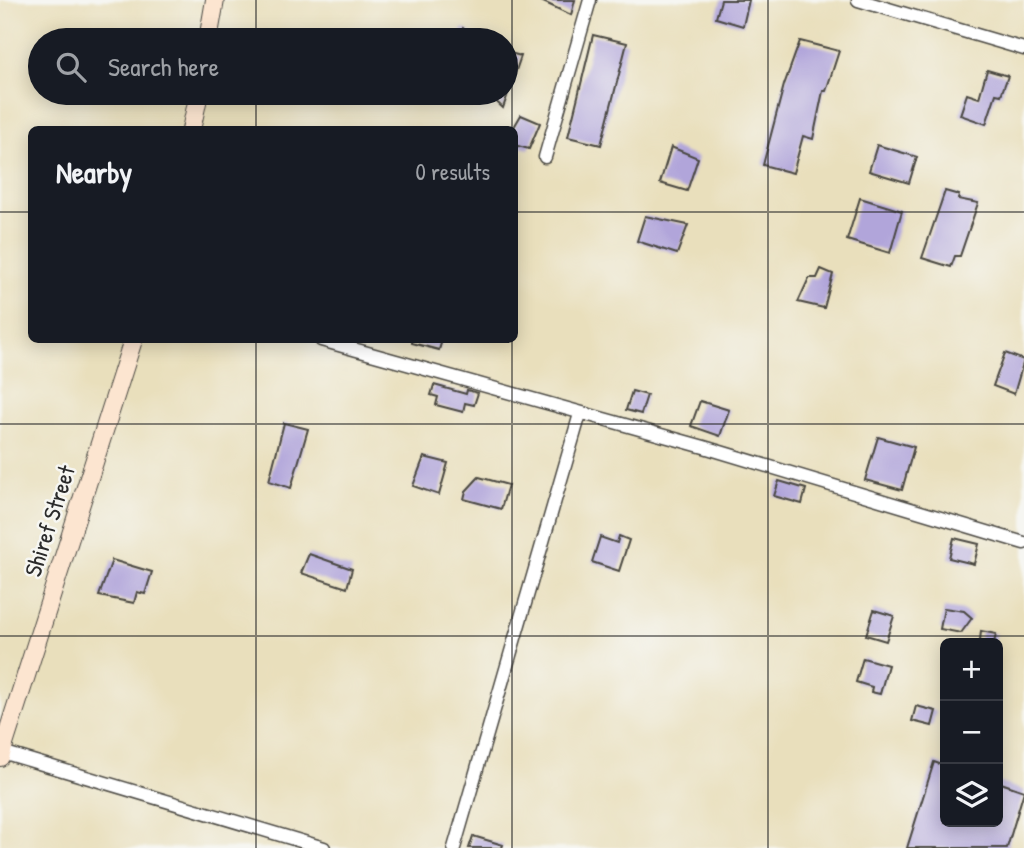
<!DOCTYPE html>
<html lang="en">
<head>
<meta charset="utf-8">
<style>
  body { margin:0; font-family:"Patrick Hand",sans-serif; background:#242831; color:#f1f3f6 }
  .controls { position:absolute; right:21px; bottom:21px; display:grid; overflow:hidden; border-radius:10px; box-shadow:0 4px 18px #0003 }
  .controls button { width:63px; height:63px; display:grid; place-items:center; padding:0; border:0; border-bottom:2px solid #363941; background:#171b24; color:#f1f3f6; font:35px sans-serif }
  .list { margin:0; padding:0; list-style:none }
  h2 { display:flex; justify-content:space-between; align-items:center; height:91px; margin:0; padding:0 28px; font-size:30px }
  h2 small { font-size:23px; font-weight:400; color:#9ea1a6 }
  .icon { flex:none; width:38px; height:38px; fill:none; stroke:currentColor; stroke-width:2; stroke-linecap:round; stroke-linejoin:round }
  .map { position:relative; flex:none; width:1024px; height:848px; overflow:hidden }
  .search { position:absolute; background:#171b24; box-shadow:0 4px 18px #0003; left:28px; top:28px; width:490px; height:77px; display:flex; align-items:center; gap:18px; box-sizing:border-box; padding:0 24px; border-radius:38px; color:#9ea1a6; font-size:26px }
  .panel { position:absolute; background:#171b24; box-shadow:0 4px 18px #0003; left:28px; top:126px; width:490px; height:217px; border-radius:10px }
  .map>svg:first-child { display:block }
  .building { fill:#b1a5da }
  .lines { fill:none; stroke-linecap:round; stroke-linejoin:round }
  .minor-casing { stroke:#484641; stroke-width:15 }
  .secondary-casing { stroke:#484641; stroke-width:20 }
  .minor { stroke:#fff; stroke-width:12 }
  .secondary { stroke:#fce5d0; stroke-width:18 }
  .grid { fill:none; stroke:#2b2b2b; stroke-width:2; stroke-opacity:0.55 }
  .labels { text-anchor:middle; stroke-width:5; stroke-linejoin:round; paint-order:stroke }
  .street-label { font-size:24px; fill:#2b2b2b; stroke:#f6f6f2 }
</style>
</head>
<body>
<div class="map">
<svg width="1024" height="848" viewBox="0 0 1024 848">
  <rect width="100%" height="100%" fill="#f6f6f2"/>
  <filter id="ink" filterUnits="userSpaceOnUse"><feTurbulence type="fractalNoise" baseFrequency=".0143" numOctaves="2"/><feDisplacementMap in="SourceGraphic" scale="14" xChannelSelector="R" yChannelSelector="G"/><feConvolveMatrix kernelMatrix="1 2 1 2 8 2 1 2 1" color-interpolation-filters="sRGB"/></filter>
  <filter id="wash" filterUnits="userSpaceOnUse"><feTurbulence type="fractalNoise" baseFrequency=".00686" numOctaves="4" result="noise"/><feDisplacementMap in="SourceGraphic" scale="28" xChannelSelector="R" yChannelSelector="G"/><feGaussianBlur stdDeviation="1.57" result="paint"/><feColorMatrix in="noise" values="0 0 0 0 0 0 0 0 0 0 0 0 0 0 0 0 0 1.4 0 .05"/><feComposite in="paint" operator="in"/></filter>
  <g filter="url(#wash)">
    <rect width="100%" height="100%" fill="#e9dfbc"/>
    <g id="blocks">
      <g class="building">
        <path d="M539 0H575L571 15Z"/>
        <path d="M721 0H749L743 26 716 18Z"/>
        <path d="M463 28 482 40H457Z"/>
        <path d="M593 35 627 43 601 145 568 137Z"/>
        <path d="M800 41 839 51 826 91H823L813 139 803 136 793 173 763 165 784 85Z"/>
        <path d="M506 52 521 56 503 108 487 93H506Z"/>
        <path d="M987 70 1008 76 1001 95 996 94 986 124 960 115 967 94 979 98Z"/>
        <path d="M521 115 540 123 529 149 514 145V127Z"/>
        <path d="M877 145 917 157 909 183 869 171Z"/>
        <path d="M671 147 698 158 687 191 660 183Z"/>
        <path d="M945 191 959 195 958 199 978 203 960 256H955L951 267 922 258Z"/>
        <path d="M860 198 902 211 890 253 847 240Z"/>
        <path d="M645 216 688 225 677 254 637 241Z"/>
        <path d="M821 269 833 274 824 308 798 302 809 278H817Z"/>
        <path d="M412 340H442L439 350 412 343Z"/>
        <path d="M1005 353 1024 360 1014 394 993 386Z"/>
        <path d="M434 385 466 394 467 390 478 393 474 405 465 403 463 412 436 405 438 397 431 395Z"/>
        <path d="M632 391 647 395 641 414 626 410Z"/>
        <path d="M700 401 729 410 720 436 691 426Z"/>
        <path d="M284 423 308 429 291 488 269 481Z"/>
        <path d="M878 437 914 447 902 490 865 480Z"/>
        <path d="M424 457 448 463 439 495 413 486Z"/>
        <path d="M479 477 508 485 501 509 464 499 466 491Z"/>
        <path d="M779 481 806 489 802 504 774 496Z"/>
        <path d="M619 536 629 540 619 571 592 562 600 537 617 543Z"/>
        <path d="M954 538 979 544 974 564 949 558Z"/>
        <path d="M309 554 352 569 347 588 301 573Z"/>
        <path d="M112 560 152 572 145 594 137 592 134 603 99 596Z"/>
        <path d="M944 608 964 611 972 618 961 633 940 629Z"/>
        <path d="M874 610 894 616 886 641 866 635Z"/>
        <path d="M981 631 996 634 994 643 980 641Z"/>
        <path d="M863 658 888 665 880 694 871 692 872 687 856 682Z"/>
        <path d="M916 706 936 711 932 726 912 721Z"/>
        <path d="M934 762 945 766V822H998V782L1024 791 1007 848H907Z"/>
        <path d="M473 836 503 845 502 848H469Z"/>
      </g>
    </g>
  </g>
  <g filter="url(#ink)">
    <use href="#blocks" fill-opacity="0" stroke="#484641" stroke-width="2"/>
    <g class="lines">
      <defs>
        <g id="minor">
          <path d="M858 0 1024 49"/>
          <path d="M545 157 590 0"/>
          <path d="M321 340 704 447 1024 543"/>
          <path d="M2 752 324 848"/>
          <path d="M454 848 580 414"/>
        </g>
        <g id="secondary">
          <path d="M208 40 215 0"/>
          <path d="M191 130 199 93"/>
          <path d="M0 757 133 340"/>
        </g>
      </defs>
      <use href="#minor" class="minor-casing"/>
      <use href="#secondary" class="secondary-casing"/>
      <use href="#minor" class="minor"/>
      <use href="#secondary" class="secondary"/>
    </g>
  </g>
  <path class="grid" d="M256 0V40M512 0V130M768 0V848M256 93V130M0 212H32M514 212H1024M256 340V848M512 340V848M0 424H1024M0 636H1024"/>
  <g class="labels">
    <g class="street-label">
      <text transform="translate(50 521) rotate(-72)" y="8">Shiref Street</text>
    </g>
  </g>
</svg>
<div class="controls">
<button>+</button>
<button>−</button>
<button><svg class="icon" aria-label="layers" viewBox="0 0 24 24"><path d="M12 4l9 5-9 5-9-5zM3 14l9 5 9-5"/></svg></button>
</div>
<div class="search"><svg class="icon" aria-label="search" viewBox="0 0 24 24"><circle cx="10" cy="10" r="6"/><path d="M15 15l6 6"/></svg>Search here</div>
<section class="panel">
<h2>Nearby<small>0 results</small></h2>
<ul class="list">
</ul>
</section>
</div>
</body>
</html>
